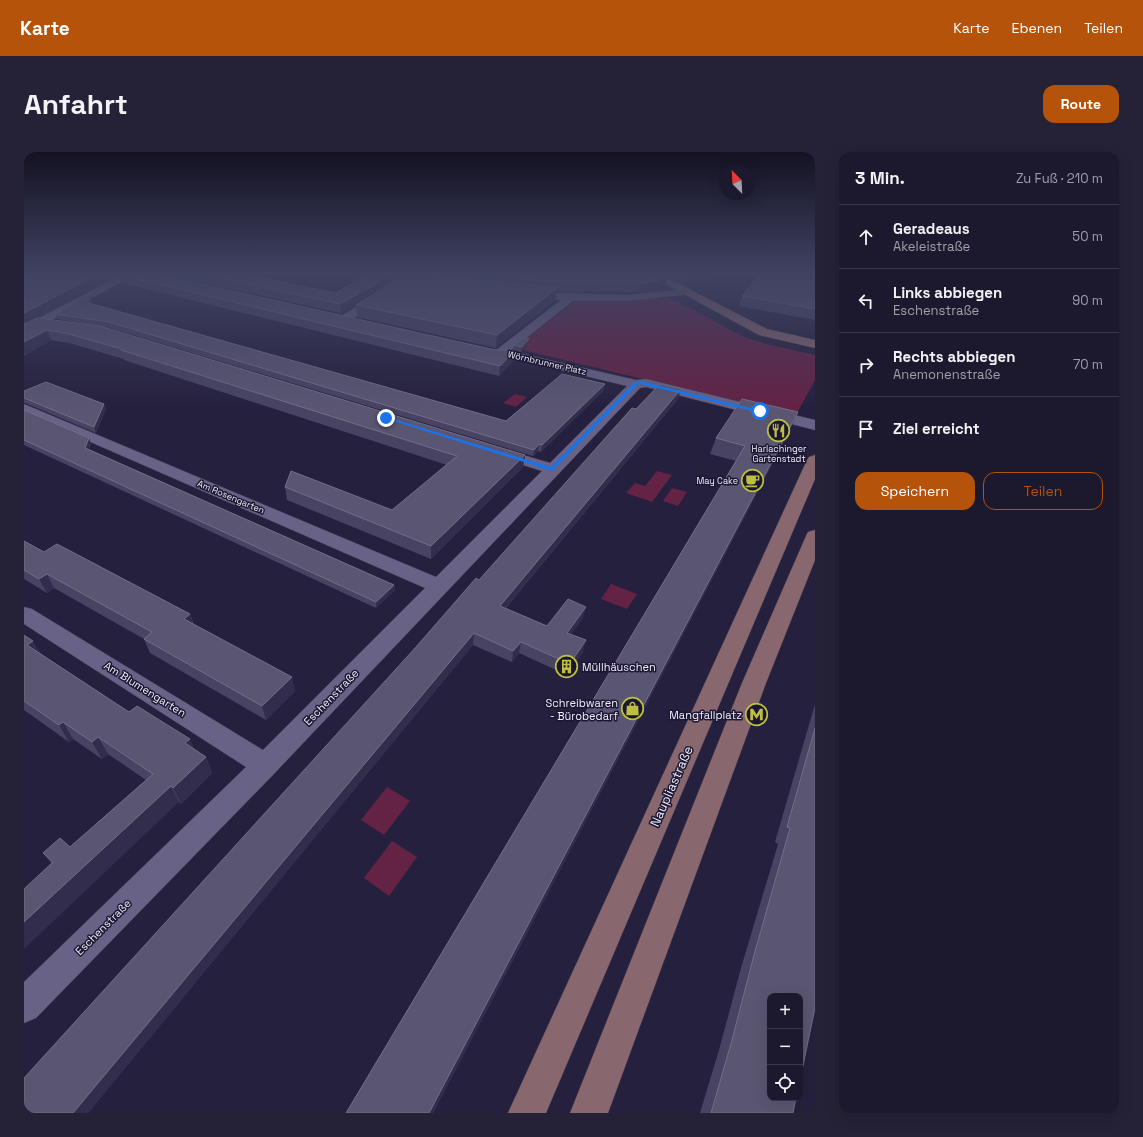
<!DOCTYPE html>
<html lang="de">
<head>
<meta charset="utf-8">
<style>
  body { margin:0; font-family:"Space Grotesk",sans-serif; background:#252136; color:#f1f3f6 }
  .controls { position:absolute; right:12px; bottom:12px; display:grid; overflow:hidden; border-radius:8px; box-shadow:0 4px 16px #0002 }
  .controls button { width:36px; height:36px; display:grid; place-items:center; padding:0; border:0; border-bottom:1px solid #3a374a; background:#1c182e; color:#f1f3f6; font:20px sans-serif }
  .compass { position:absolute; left:695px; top:12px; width:36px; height:36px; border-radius:50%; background:#1c182e; box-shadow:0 4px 16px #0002; rotate:336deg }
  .stop { position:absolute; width:12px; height:12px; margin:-9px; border:3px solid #1a73e8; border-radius:50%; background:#fff }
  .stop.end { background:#1a73e8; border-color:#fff; box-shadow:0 1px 4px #0008 }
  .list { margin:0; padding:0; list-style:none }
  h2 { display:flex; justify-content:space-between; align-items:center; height:52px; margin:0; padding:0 16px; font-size:17px }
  h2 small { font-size:13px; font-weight:400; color:#a0a0aa }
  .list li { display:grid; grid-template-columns:26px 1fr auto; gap:12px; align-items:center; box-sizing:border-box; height:64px; padding:0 16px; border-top:1px solid #3a374a }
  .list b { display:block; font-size:15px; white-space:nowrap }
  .list p { margin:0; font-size:13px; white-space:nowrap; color:#a0a0aa }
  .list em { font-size:13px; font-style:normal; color:#a0a0aa }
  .actions { display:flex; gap:8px; padding:12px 16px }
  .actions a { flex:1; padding:9px 0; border:1px solid #b45309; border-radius:12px; text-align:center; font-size:14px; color:#b45309 }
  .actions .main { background:#b45309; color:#fff }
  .icon { flex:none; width:22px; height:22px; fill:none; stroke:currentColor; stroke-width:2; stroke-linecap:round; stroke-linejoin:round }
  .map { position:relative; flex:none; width:791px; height:961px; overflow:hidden; border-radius:12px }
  header { display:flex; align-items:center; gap:24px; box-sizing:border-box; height:56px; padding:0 20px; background:#b45309; color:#fff }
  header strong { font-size:19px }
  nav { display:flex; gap:22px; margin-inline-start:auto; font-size:14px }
  .intro { display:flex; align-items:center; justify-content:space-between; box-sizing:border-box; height:96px; padding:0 24px }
  h1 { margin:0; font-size:28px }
  .button { padding:10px 18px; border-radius:12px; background:#b45309; color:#fff; font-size:14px; font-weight:700 }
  main { display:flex; gap:24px; padding:0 24px }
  aside { flex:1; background:#1c182e; border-radius:12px; box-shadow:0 4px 16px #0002 }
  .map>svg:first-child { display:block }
  .green { fill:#642245 }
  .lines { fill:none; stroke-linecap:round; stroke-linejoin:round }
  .street-casing { stroke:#413b53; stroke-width:1 }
  .secondary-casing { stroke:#413b53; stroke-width:1 }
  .street { fill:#686386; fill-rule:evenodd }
  .secondary { fill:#88686e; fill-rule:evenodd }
  .wall { fill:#484362 }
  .shaded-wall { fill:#322d4c }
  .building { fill:#5a5672; stroke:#726e88 }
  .route { fill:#1a73e8 }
  .labels { text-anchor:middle; stroke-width:3; stroke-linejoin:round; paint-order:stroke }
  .far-street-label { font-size:9px; fill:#f1f0fc; stroke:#1c1633 }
  .far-poi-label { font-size:9px; fill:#f1f0fc; stroke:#1c1633 }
  .poi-label { font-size:11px; fill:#f1f0fc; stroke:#1c1633; text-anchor:end }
  .street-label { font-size:11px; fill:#f1f0fc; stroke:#1c1633 }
  .near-street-label { font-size:13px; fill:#f1f0fc; stroke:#1c1633 }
</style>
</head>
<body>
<header>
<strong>Karte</strong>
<nav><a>Karte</a><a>Ebenen</a><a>Teilen</a></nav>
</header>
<div class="intro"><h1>Anfahrt</h1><a class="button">Route</a></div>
<main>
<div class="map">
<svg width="791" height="961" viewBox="0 0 791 961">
  <rect width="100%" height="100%" fill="#25203d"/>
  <g class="green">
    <path d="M647 146 720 185 742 192 791 203V228L773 261 763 262 495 197 494 193 553 148 587 149Z"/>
    <path d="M491 242 503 245 492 255 479 251Z"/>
    <path d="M633 319 648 323 628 350 602 341 611 331 621 334Z"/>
    <path d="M648 336 663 340 654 354 639 349Z"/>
    <path d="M587 432 613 442 603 457 577 447Z"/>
    <path d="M363 635 386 649 360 683 337 668Z"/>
    <path d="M368 689 393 705 365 744 340 726Z"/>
  </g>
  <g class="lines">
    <defs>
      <g id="street">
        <path d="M99 122H112L0 183V174Z"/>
        <path d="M375 122H386C376 135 330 173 315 169L313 167 315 165 351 144Z"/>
        <path d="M664 137 669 140 668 142 603 149H549L486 199 612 228 622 227 791 268V278L622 235 616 236 246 626 12 866 0 871V830L222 615 0 472V455L8 457 239 598 401 436 0 261V252L412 425 518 319 466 303 464 300 466 297 472 295 526 311 603 234 494 208 457 203 455 200 457 197 472 198 537 148 501 145 497 144 496 142 497 140 603 143Z"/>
      </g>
      <g id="secondary">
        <path d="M623 122H636L743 177 791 188V196L735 183Z"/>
        <path d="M791 303V327L522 961H484L783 308 785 305Z"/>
        <path d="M791 378V408L742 531 584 961H546L718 531 782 384 784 380Z"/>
      </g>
    </defs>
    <use href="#street" class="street-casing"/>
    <use href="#secondary" class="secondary-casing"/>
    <use href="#street" class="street"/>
    <use href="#secondary" class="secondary"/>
  </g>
  <g class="wall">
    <path d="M0 122H96L84 128 75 126 72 134 14 166 501 303 499 315 407 407 263 348 261 335 368 358 423 313 100 208V207L45 191 27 188 1 203H0Z"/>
    <path d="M139 122H219L312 141 343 122H373L352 142 359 137 376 122H639L641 134 634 135 633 139 614 140 532 139 531 148 472 196 333 165 332 153 317 161Z"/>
    <path d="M639 122H729L658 131Z"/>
    <path d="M791 122V168L715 154 718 144Z"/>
    <path d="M96 123 467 197 490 199 489 209 475 224 98 131Z"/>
    <path d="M67 142 69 147 68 152 482 269 580 238 517 300 514 299 509 304 86 176 33 167 31 162Z"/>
    <path d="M504 192 497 200 489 198 490 193Z"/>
    <path d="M0 239 80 252 82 257 72 281 1 251H0Z"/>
    <path d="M654 247 482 456 523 474 559 466 547 482 559 500 543 523 495 501 488 510 449 493 64 961H0L455 428 612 257Z"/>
    <path d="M0 258 65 286 67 292 65 297 370 433 371 438 352 456 0 293Z"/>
    <path d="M767 276 409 961H322L712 309 686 302 692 286Z"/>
    <path d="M0 389 20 400 166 462 170 472 271 539 242 568 126 501 120 487 30 436 23 441 0 427Z"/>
    <path d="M0 483 18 503 105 560 182 605 188 621 157 652 155 650 28 712 19 701 46 695 122 628 84 602 78 607 49 587 45 590 0 558Z"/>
    <path d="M791 552V856L769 961H676L695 898 717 816 754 692 751 690Z"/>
  </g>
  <g class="shaded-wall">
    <path d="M70 122H73L75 126 72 134 0 173V161Z"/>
    <path d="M82 122H96L84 128Z"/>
    <path d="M363 122H373L350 143 317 161 316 152Z"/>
    <path d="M660 122H729L658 131Z"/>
    <path d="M643 124 641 134 634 135 633 139 614 140 616 131 629 126Z"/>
    <path d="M533 136 531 148 472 196 473 183Z"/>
    <path d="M67 142 69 147 66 156 65 151Z"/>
    <path d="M23 178 27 188 1 203 0 200V190Z"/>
    <path d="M505 187 504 192 497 200 498 195Z"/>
    <path d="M490 199 489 209 475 224 476 214Z"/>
    <path d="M581 232 580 238 517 300 518 293Z"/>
    <path d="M657 237 654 247 474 465 476 454Z"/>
    <path d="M80 252 82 257 72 281 70 275Z"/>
    <path d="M774 260 767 276 409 961H405Z"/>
    <path d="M65 286 67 292 63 301 61 296Z"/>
    <path d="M515 292 514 299 509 304 510 298Z"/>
    <path d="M501 303 499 315 407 407V394Z"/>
    <path d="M23 422 30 436 23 441 15 427Z"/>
    <path d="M370 433 371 438 352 456V450Z"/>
    <path d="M562 455 559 466 540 492 543 481Z"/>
    <path d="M166 462 171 476 160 467Z"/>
    <path d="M450 481 449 493 64 961H49Z"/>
    <path d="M562 488 559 500 543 523 546 512Z"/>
    <path d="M9 489 19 506 3 493Z"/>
    <path d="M497 490 495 501 488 510 489 499Z"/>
    <path d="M268 525 271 539 242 568 238 554Z"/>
    <path d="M39 570 49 587 45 590 35 573Z"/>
    <path d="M74 585 84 602 78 607 68 590Z"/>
    <path d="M166 587 173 603 161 591Z"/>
    <path d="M182 605 188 621 157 652 149 636Z"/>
    <path d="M147 634 155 650 0 797V770Z"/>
  </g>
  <g class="building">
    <path d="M0 122H70L69 125 0 161Z"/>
    <path d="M97 122H133L467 197 490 199 476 214 96 123Z"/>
    <path d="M178 122H219L312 141 343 122H363L350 133 316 152Z"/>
    <path d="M376 122H400L533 136 473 183 332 153 359 137Z"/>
    <path d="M451 122H639L643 124 629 126 635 129 616 131 515 129Z"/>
    <path d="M736 122H791V157L718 144Z"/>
    <path d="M67 142 65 151 482 269 538 222 581 232 518 293 515 292 510 298 85 170 31 162Z"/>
    <path d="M14 166 76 174 501 303 407 394 261 335 267 319 368 358 433 304 97 198 98 197 41 181 23 178 0 190V172Z"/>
    <path d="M499 186 505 187 498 195 490 193Z"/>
    <path d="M22 230 80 252 70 275 0 246V239Z"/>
    <path d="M636 232 657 237 476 454 523 474 544 447 562 455 543 481 562 488 546 512 497 490 489 499 450 481 49 961H0V926L392 495 452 426 455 428 608 256 612 257Z"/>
    <path d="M718 247 774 260 405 961H322L721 294 692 286Z"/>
    <path d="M0 258 65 286 61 296 370 433 352 450 0 288Z"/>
    <path d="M0 389 20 400 33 392 166 462 160 467 268 525 238 554 120 487 128 480 23 422 15 427 0 418Z"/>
    <path d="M0 483 9 489 3 493 105 560 113 554 166 587 161 591 182 605 149 636 147 634 0 770V737L29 710 19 701 36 686 46 695 129 622 74 585 68 590 39 570 35 573 0 549Z"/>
    <path d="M791 576V856L776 928V844H746V946H772L769 961H687L708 888 730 803 766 676 763 675Z"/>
  </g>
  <linearGradient id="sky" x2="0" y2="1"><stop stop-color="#141222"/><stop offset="0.47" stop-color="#404262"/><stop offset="1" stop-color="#404262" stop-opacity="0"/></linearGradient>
  <rect width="791" height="257" fill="url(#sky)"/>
  <path class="route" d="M616 229 739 259 736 261 617 232 613 233 528 319 360 266 363 265 527 315 610 231Z"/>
  <defs>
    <symbol id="restaurant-ring" viewBox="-11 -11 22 22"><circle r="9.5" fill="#1c1633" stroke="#bdbf43" stroke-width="1.5"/><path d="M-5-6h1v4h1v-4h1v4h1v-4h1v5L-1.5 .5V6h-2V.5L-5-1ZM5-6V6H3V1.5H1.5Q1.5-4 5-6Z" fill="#bdbf43"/></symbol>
    <symbol id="cafe-ring" viewBox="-11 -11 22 22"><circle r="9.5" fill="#1c1633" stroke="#bdbf43" stroke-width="1.5"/><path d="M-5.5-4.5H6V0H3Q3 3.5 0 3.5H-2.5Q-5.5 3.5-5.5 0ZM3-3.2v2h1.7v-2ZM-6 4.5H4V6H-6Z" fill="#bdbf43"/></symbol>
    <symbol id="building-ring" viewBox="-11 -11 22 22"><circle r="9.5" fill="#1c1633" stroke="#bdbf43" stroke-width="1.5"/><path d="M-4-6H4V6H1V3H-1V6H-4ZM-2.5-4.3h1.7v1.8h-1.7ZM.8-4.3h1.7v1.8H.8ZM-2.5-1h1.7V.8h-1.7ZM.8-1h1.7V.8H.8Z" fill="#bdbf43"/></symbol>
    <symbol id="shop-ring" viewBox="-11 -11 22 22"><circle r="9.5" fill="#1c1633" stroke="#bdbf43" stroke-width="1.5"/><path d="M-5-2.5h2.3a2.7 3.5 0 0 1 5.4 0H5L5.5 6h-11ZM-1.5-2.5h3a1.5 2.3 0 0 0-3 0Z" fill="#bdbf43"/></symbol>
    <symbol id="metro-ring" viewBox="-11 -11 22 22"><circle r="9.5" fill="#1c1633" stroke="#bdbf43" stroke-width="1.5"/><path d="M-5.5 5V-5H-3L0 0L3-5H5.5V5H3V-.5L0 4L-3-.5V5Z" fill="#bdbf43"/></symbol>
  </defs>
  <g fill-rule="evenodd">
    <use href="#restaurant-ring" x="742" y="266" width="25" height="25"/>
    <use href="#cafe-ring" x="716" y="316" width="25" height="25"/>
    <use href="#building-ring" x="530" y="502" width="25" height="25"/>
    <use href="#shop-ring" x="596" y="544" width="25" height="25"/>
    <use href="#metro-ring" x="720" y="550" width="25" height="25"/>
  </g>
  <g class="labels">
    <g class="far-street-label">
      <text transform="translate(523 211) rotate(13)" y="3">Wörnbrunner Platz</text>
      <text transform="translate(207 345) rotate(23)" y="3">Am Rosengarten</text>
    </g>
    <g class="far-poi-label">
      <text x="755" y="300">Harlachinger<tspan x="755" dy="10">Gartenstadt</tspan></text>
      <text x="714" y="332" text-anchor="end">May Cake</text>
    </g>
    <g class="poi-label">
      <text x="558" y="519" text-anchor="start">Müllhäuschen</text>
      <text x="594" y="555">Schreibwaren<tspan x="594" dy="13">- Bürobedarf</tspan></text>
      <text x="718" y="567">Mangfallplatz</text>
    </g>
    <g class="street-label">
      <text transform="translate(121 537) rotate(32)" y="4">Am Blumengarten</text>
      <text transform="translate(307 545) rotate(-46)" y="4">Eschenstraße</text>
      <text transform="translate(79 775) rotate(-45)" y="4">Eschenstraße</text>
    </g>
    <g class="near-street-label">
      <text transform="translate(647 634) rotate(-66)" y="5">Naupliastraße</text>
    </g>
  </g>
</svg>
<div class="controls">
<button>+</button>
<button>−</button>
<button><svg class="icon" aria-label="locate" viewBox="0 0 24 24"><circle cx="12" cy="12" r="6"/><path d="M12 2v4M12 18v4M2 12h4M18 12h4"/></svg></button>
</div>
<svg class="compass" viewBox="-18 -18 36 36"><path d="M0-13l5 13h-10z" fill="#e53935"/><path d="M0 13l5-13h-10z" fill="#a0a0aa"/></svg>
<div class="stop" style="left:736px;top:259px"></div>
<div class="stop end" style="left:362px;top:266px"></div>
</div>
<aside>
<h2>3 Min.<small>Zu Fuß · 210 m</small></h2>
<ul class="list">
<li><svg class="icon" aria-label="ahead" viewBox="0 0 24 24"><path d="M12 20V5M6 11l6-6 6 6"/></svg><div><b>Geradeaus</b><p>Akeleistraße</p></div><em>50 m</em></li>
<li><svg class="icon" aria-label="left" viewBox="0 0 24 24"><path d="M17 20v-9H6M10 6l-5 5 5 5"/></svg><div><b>Links abbiegen</b><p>Eschenstraße</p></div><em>90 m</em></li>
<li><svg class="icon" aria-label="right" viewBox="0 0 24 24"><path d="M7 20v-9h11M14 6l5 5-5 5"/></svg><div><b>Rechts abbiegen</b><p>Anemonenstraße</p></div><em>70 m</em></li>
<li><svg class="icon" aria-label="arrive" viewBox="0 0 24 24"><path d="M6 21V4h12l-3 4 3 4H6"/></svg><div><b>Ziel erreicht</b></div></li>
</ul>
<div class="actions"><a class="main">Speichern</a><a>Teilen</a></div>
</aside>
</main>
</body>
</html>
